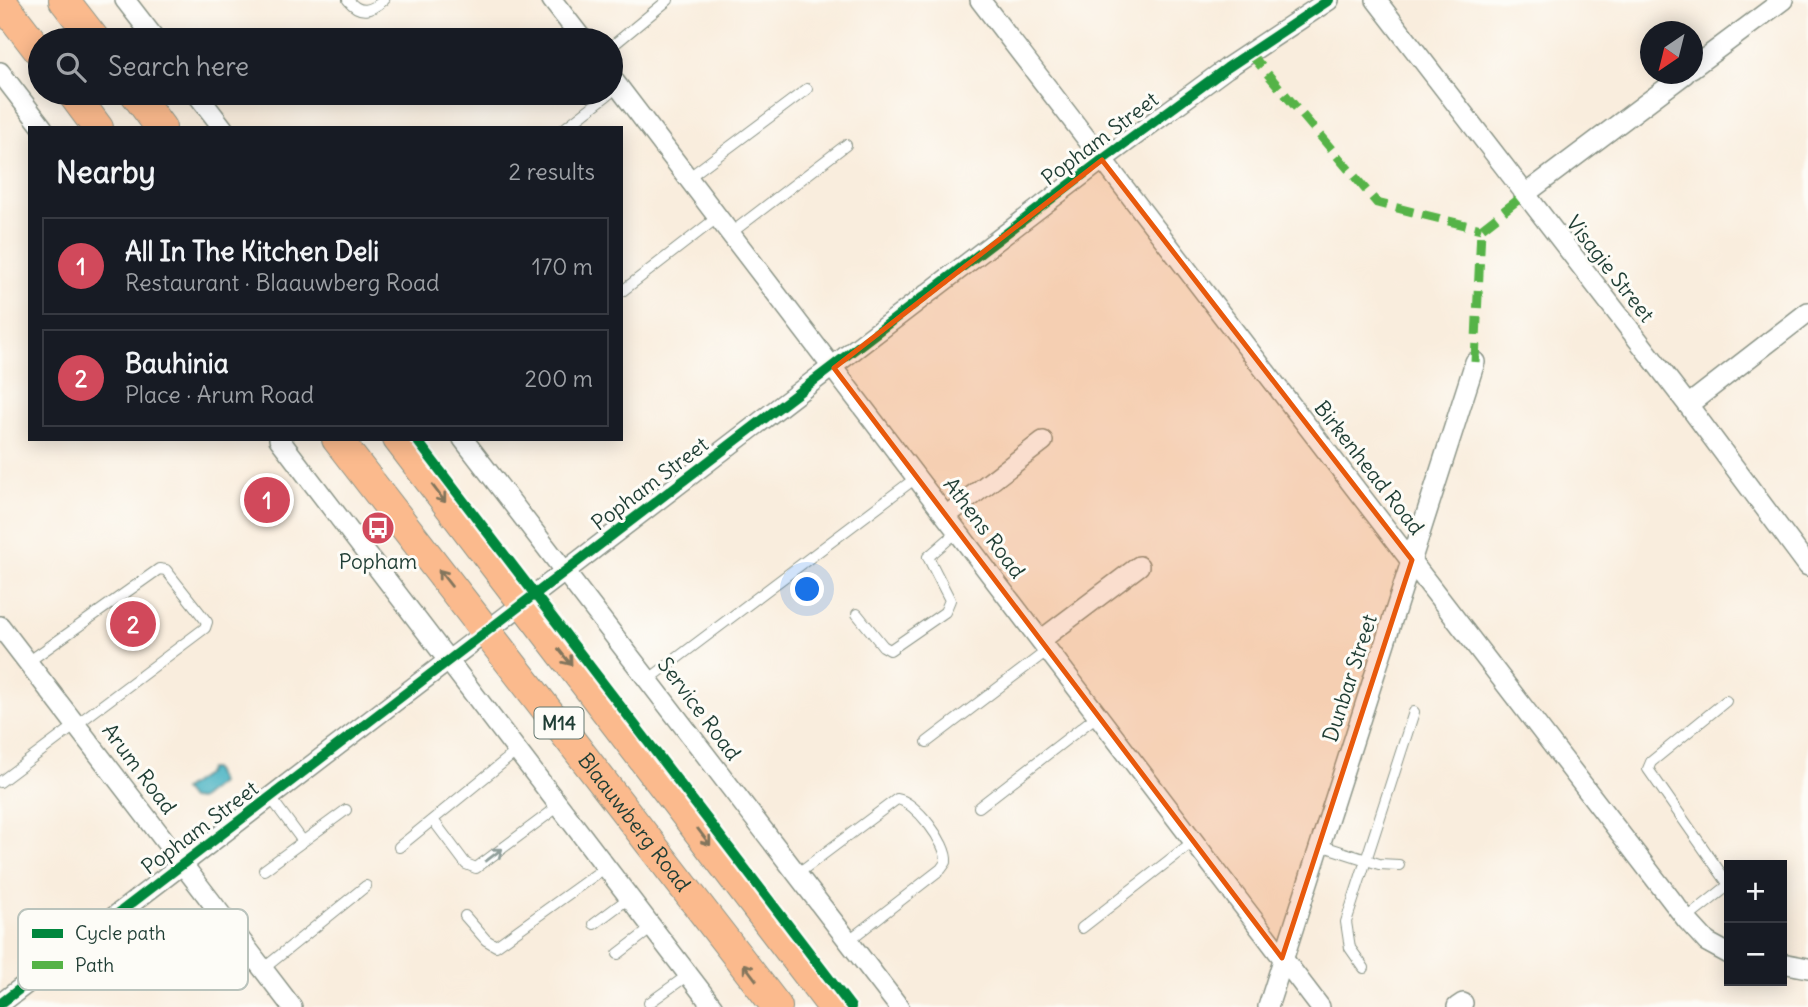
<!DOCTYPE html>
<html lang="en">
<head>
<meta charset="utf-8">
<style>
  body { margin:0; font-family:Delius,sans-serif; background:#242831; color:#f1f3f6 }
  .controls { position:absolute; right:21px; bottom:21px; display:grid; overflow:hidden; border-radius:0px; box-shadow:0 4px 18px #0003 }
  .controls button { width:63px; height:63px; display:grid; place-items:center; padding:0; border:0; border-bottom:2px solid #363941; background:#171b24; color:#f1f3f6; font:35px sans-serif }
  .compass { position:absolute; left:1640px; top:21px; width:63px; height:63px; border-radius:50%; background:#171b24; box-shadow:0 4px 18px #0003; rotate:215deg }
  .you { position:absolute; left:808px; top:590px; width:24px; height:24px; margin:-18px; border:5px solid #fff; border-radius:50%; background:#1a73e8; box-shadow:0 0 0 10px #1a73e833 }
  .badge { display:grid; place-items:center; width:46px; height:46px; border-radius:50%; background:#d1495b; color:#fff; font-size:23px; font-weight:700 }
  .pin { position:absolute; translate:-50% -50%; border:4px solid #fff; box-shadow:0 2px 7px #0006 }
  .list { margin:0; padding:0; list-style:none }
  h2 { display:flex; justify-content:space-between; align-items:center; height:91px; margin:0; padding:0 28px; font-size:30px }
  h2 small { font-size:23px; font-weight:400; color:#9ea1a6 }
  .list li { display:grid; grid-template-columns:46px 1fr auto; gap:21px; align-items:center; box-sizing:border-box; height:98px; margin:0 14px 14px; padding:0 14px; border:2px solid #363941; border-radius:0px }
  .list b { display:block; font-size:26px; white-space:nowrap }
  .list p { margin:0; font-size:23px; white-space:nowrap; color:#9ea1a6 }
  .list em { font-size:23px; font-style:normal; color:#9ea1a6 }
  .icon { flex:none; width:38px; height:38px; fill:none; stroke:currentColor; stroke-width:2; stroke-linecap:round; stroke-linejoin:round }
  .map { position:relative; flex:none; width:1808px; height:1007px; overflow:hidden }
  .search { position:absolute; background:#171b24; box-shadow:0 4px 18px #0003; left:28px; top:28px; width:595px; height:77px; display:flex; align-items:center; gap:18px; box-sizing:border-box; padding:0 24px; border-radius:38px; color:#9ea1a6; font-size:26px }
  .panel { position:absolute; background:#171b24; box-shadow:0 4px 18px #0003; left:28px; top:126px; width:595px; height:315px; border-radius:0px }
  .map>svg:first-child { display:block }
  .water { fill:#43b0c1; stroke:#31767a; stroke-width:2 }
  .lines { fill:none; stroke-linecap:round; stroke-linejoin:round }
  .service-casing { stroke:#8c9588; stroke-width:12 }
  .minor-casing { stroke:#8c9588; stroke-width:22 }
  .primary-casing { stroke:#8c9588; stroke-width:32 }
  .service { stroke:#fff; stroke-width:10 }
  .minor { stroke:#fff; stroke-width:19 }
  .primary { stroke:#fbba8d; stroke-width:30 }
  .quiet { stroke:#55b346; stroke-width:9; stroke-dasharray:18 9; stroke-linecap:butt }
  .cycleway-casing { stroke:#fdfcf7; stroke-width:15 }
  .cycleway { stroke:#00873e; stroke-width:10 }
  .oneway { stroke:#82755c }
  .oneway2 { stroke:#8f9e9a }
  .marked { fill:#e8590c; fill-opacity:0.2; stroke:#e8590c; stroke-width:5; stroke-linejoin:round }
  .labels { text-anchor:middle; stroke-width:6; stroke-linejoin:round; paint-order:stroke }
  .shield { fill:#fdfcf7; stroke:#62766e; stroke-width:2 }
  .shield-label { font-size:19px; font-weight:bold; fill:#1f3d34 }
  .street-label { font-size:21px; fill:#1f3d34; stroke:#fdfcf7 }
  .poi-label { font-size:21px; fill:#1f3d34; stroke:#fdfcf7 }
  .key { fill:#fdfcf7; stroke:#bac3bc; stroke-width:2 }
  .key-label { font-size:19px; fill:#1f3d34 }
</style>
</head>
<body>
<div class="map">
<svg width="1808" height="1007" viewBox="0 0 1808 1007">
  <rect width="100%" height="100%" fill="#fdfcf7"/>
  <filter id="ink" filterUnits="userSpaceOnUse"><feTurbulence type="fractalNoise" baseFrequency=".0143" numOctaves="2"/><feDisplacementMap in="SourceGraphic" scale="14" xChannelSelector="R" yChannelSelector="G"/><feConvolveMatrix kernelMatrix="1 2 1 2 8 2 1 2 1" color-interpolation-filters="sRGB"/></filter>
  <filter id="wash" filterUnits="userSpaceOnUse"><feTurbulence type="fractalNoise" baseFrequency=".00686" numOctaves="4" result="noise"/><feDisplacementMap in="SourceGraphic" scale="28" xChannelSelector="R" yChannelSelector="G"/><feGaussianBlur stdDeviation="1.57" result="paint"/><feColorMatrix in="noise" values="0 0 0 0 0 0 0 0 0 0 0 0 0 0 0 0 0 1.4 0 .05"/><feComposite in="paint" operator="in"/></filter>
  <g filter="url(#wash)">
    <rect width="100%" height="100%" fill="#f9eddd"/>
    <path class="water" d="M209 769H213L220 783 199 800 190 799 183 790 206 774Z"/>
  </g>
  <g filter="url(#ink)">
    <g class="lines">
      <defs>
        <g id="service">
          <path d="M348 0C360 15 371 11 384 0"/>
          <path d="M611 47 668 0"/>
          <path d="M565 128 610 93"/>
          <path d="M688 178 807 89"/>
          <path d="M731 233 846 145"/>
          <path d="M621 292 718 217"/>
          <path d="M857 614 883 646 890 650 945 612 950 600 928 557 958 531"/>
          <path d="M648 680 917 477"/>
          <path d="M1726 701 1651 762 1648 769 1729 885"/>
          <path d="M927 742 1048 650"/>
          <path d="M0 782 205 628 207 622 166 570 159 569 28 662"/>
          <path d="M271 798 302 840"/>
          <path d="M979 807 1098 715"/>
          <path d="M433 820 466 864 476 868 559 806"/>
          <path d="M1320 845 1379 864 1399 865"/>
          <path d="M399 847 517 751"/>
          <path d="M264 870 346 810"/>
          <path d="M797 874 897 799C915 801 948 844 946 862L941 869 848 941"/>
          <path d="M465 916 486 940 496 946 606 867"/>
          <path d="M1686 919 1729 885"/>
          <path d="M594 924 629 898"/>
          <path d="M1082 928 1194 841"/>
          <path d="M618 954 652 928"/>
          <path d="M1364 968 1350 948 1346 922 1414 712"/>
          <path d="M263 969 366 886"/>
          <path d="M649 1003 688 975"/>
        </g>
        <g id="minor">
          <path d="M125 0 156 40"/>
          <path d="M552 0 583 40"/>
          <path d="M980 0 1686 919 1707 942 1729 954"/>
          <path d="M1376 0 1688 405 1808 566"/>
          <path d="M1692 68 1783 0"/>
          <path d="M0 72 43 128"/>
          <path d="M611 77 1320 1007"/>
          <path d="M196 93 223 128"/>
          <path d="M1524 195 1685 74"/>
          <path d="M1688 405 1808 312"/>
          <path d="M279 439 713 1007"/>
          <path d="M463 439 899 1007"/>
          <path d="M946 516 1043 441"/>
          <path d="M0 626 292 1007"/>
          <path d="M1041 640 1139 566"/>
          <path d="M1782 963 1808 968"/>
          <path d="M0 1004 1102 160 1227 68 1329 0"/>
          <path d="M1268 1007 1475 362"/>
          <path d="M1457 1007 1463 1003"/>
        </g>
        <g id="primary">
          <path d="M0 0 40 52"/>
          <path d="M64 0 95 40"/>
          <path d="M72 93 98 128"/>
          <path d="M135 93 161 128"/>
          <path id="s1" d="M337 439 777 1007"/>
          <path d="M398 439 833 1007"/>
        </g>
      </defs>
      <use href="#service" class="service-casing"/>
      <use href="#minor" class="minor-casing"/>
      <use href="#primary" class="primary-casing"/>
      <use href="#service" class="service"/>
      <use href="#minor" class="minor"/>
      <use href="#primary" class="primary"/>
      <g class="quiet">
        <path d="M1250 53 1377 203 1481 229"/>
        <path d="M1475 362 1481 229 1524 195"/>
      </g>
      <defs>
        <g id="cycleway">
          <path d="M416 439 851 1007"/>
          <path d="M0 1004 1102 160 1227 68 1329 0"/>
        </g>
      </defs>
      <use href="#cycleway" class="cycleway-casing"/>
      <use href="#cycleway" class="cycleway"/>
    </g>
    <defs><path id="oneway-shaft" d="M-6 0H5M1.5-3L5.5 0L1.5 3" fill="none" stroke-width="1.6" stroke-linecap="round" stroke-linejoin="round" transform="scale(1.75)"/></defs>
    <g class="oneway">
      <use href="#oneway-shaft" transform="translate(439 494) rotate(53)"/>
      <use href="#oneway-shaft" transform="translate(445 578) rotate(-128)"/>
      <use href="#oneway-shaft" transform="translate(565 657) rotate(51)"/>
      <use href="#oneway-shaft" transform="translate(704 837) rotate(53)"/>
      <use href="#oneway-shaft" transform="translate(750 972) rotate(-127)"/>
    </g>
    <use class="oneway2" href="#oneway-shaft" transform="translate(494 855) rotate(-37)"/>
  </g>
  <path class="marked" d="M1102 160 1412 560 1282 958 834 368Z"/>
  <defs>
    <symbol id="bus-disc" viewBox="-11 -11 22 22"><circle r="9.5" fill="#d1495b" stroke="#fdfcf7"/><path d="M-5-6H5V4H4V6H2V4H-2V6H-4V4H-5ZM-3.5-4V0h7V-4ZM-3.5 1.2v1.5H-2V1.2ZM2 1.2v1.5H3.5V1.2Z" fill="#fff"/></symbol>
  </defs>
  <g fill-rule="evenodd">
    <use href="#bus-disc" x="359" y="509" width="38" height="38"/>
  </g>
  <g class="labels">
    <rect class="shield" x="534.5" y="707.5" width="49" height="31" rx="5"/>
    <g class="shield-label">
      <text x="559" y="730">M14</text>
    </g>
    <g class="street-label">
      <text transform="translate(1100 139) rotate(-37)" y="7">Popham Street</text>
      <text transform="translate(1610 269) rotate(52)" y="7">Visagie Street</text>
      <text transform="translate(1369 468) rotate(52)" y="7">Birkenhead Road</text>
      <text transform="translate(650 484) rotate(-37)" y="7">Popham Street</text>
      <text transform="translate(984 528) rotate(53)" y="7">Athens Road</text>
      <text transform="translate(1350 678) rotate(-72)" y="7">Dunbar Street</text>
      <text transform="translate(699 709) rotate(53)" y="7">Service Road</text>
      <text transform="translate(139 769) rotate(53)" y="7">Arum Road</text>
      <text dy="7" stroke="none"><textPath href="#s1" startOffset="485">Blaauwberg Road</textPath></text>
      <text transform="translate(200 828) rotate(-37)" y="7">Popham Street</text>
    </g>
    <g class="poi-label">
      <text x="378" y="569">Popham</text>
    </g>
  </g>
  <rect x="18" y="909" width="230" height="81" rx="10" class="key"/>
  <rect x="32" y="929" width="31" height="9" fill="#00873e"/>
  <rect x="32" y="961" width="31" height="8" fill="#55b346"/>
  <g class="key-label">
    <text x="75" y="940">Cycle path</text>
    <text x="75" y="972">Path</text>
  </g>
</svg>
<div class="controls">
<button>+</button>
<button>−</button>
</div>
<svg class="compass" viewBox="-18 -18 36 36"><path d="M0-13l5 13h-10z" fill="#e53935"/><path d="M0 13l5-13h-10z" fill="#9ea1a6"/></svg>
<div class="you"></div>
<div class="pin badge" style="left:267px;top:500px">1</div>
<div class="pin badge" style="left:133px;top:624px">2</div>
<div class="search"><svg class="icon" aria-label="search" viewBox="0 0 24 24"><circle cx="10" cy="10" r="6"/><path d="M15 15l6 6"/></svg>Search here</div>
<section class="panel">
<h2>Nearby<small>2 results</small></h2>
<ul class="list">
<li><span class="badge">1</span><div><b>All In The Kitchen Deli</b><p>Restaurant · Blaauwberg Road</p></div><em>170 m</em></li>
<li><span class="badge">2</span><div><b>Bauhinia</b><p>Place · Arum Road</p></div><em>200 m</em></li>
</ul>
</section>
</div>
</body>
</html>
